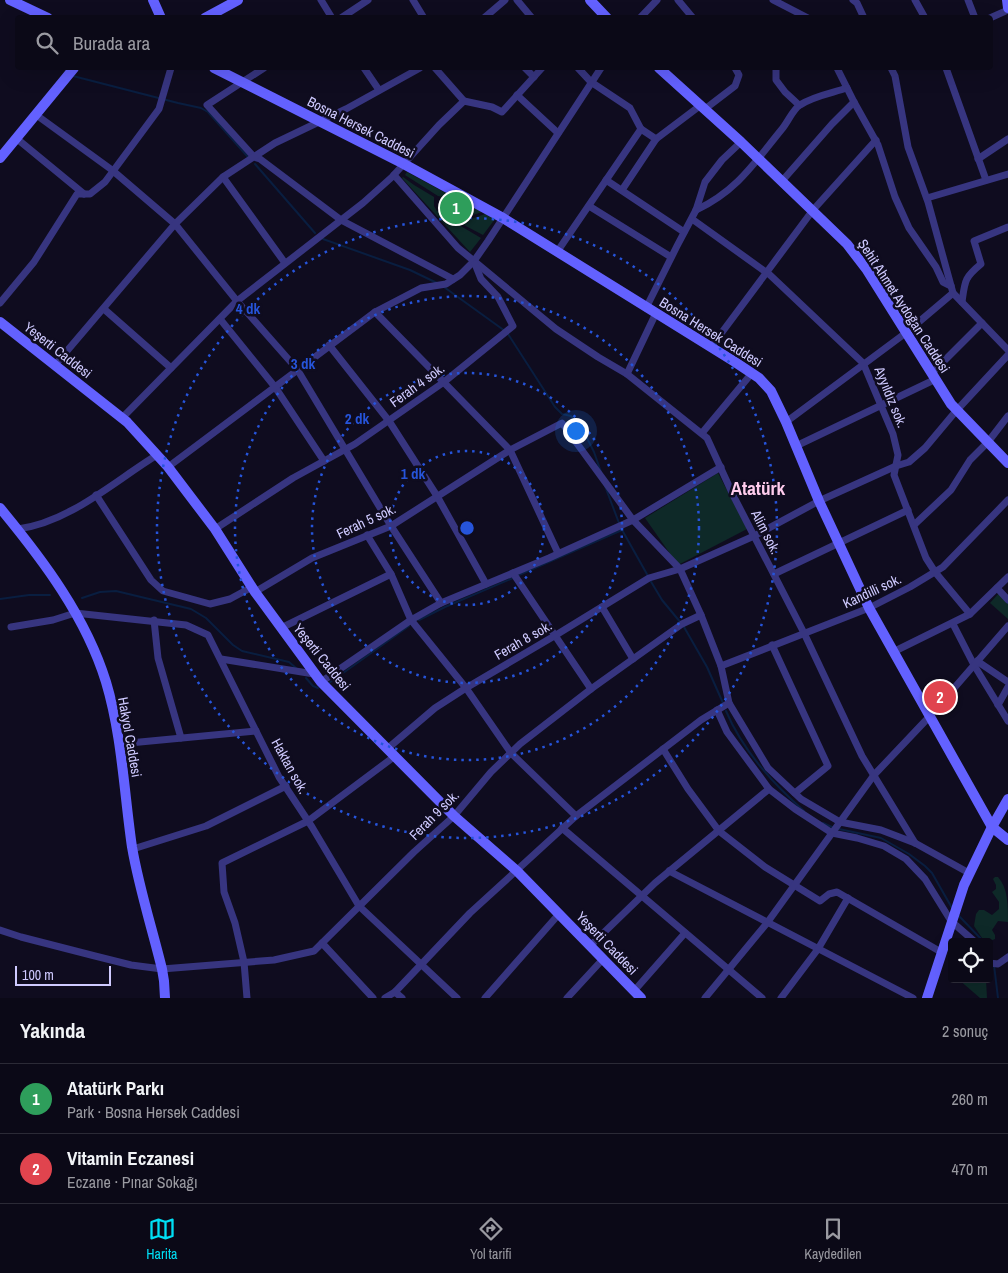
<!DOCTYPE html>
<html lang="tr">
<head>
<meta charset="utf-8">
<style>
  body { margin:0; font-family:"Archivo Narrow",sans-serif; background:#191724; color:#f1f3f6 }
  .controls { position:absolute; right:15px; bottom:15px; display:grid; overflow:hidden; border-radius:5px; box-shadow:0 5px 20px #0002 }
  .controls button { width:45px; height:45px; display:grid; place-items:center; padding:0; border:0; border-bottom:1px solid #2b2a36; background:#0b0917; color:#f1f3f6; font:25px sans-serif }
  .scale { position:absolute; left:15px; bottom:12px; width:96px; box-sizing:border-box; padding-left:5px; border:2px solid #cfcaff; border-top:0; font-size:14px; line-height:18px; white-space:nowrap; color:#cfcaff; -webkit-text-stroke:4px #0f0c1f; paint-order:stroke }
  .you { position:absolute; left:575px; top:430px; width:18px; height:18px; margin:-12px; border:4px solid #fff; border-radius:50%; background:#1a73e8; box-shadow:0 0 0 8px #1a73e833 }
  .badge { display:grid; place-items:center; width:32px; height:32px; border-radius:50%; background:#00dff5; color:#fff; font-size:16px; font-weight:700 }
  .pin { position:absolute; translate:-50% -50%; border:2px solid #fff; box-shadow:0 1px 5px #0006 }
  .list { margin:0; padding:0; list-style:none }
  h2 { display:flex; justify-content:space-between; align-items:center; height:65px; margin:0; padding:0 20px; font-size:21px }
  h2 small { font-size:16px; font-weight:400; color:#9a9aa1 }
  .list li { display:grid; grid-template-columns:32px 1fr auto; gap:15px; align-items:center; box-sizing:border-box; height:70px; padding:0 20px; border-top:1px solid #2b2a36 }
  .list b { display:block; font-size:19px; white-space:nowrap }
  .list p { margin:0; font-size:16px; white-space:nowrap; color:#9a9aa1 }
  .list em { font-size:16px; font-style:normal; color:#9a9aa1 }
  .icon { flex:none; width:28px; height:28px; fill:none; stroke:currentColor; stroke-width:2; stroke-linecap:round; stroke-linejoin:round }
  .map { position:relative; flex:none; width:1008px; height:998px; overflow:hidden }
  .search { position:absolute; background:#0b0917; box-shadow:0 5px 20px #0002; left:15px; right:15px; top:15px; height:55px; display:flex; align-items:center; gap:12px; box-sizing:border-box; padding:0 18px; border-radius:5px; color:#9a9aa1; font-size:19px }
  .sheet { height:205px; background:#0b0917 }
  nav { display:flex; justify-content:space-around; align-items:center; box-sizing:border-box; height:70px; border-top:1px solid #2b2a36; background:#0b0917; font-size:14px; color:#9a9aa1 }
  nav a { display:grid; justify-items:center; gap:2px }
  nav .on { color:#00dff5 }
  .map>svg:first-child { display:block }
  .green { fill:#0e2928 }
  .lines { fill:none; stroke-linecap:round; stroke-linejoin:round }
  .stream { stroke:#091e40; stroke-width:2 }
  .street { stroke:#373580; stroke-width:7 }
  .secondary { stroke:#6361ff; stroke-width:10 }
  .ring { fill:none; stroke:#2654da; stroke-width:2.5; stroke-dasharray:2.5 5 }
  .labels { text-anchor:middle; stroke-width:5; stroke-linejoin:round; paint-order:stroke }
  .street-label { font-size:14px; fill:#cfcaff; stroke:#0f0c1f }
  .district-label { font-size:19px; font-weight:bold; fill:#ffcced; stroke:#0f0c1f }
  .centre { fill:#2654da; stroke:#0f0c1f; stroke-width:2.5 }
  .ring-label { font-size:15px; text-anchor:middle; font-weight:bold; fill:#2654da; stroke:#0f0c1f; stroke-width:5; stroke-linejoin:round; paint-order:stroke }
</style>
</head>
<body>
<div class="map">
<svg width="1008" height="998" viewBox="0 0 1008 998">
  <rect width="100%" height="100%" fill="#0f0c1f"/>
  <g class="green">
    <path d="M407 172 455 198H456L455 200 438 196 405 175Z"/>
    <path d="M403 177 414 185 434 197V206L437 211 452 214 459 225 481 238 470 252 402 178Z"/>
    <path d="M439 200 457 203 463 202 482 212 461 219 455 212 439 207Z"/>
    <path d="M485 214 495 219 483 235 460 223Z"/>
    <path d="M718 473 747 529 678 565 645 518Z"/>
    <path d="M999 593 1008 603V619L990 603Z"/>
    <path d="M995 877H998C1008 888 1008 905 1008 922L998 921 992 930 995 935V939L988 942 982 938 974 926 976 914 979 910H984L992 915 999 909V902L992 892 996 889V885L993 879Z"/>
    <path d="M958 979H986L987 998H980Z"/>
  </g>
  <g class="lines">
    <g class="stream">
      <path d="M73 76 178 103 201 108 208 112 248 157"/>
      <path d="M255 164 315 233"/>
      <path d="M323 239 410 270 437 283"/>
      <path d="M444 287 505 331"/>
      <path d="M508 334 555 407 562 414 571 416 582 428 594 452 601 472"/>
      <path d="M605 486 619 523"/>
      <path d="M621 528 648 576"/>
      <path d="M519 575 622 530"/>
      <path d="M650 580 662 600 681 623"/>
      <path d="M82 598 100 592 116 591 191 609 206 618 233 645 242 651 289 662 296 668"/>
      <path d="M0 599 29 595H50"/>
      <path d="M419 620 445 607 513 578"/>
      <path d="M684 627 707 667 723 703"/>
      <path d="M306 678 313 686 318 688"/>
      <path d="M329 683 409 626"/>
      <path d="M726 711C743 751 772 783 804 811"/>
      <path d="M823 823 834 828"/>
      <path d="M839 829 881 838 909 854 925 866 932 873 952 908"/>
      <path d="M959 916 984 942"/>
      <path d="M989 950 991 954"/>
      <path d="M994 965 998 998"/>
    </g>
    <g class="street">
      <path d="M321 0 332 18"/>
      <path d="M413 0 424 18"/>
      <path d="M517 0 532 18"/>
      <path d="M678 0 693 18"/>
      <path d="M773 0 808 18"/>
      <path d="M853 0 857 3 864 18"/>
      <path d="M915 0 925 18"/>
      <path d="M968 0 975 18"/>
      <path d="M341 18 368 0"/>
      <path d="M484 18 505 0"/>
      <path d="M640 18 657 0"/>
      <path d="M990 18 1008 10"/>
      <path d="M264 68 207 105 254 157 260 159 341 220 453 279"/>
      <path d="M364 68 379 90"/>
      <path d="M435 68 464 101"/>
      <path d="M525 68 534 77"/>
      <path d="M776 68V80L785 92 799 105"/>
      <path d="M837 68 854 102 878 145 895 197 909 228 936 267 943 282 951 286"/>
      <path d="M891 68 895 76 908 147 928 202 953 293 1008 350"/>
      <path d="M946 68 986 180"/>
      <path d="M517 95 558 133"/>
      <path d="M705 109 735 86 739 75 735 68"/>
      <path d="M35 114 112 170 175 224 237 301 297 369 391 526 441 603"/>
      <path d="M16 138 84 194"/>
      <path d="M656 139 701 105"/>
      <path d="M978 159 1008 139"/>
      <path d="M394 175 458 248 474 261 556 329 598 357 627 374 707 438 734 497 804 633 862 756 915 843"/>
      <path d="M223 177 285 263"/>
      <path d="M606 180 684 232"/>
      <path d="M782 181 832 124 854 102"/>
      <path d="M622 190 656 139 641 129"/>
      <path d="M927 198 1008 174"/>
      <path d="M589 206 671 257"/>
      <path d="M696 210C737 191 755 162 782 129 788 122 793 109 800 105 813 96 832 93 847 88"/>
      <path d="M692 219 770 275 863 363 893 434 898 455 894 475 926 558 935 572 970 614"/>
      <path d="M557 252 641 129 630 108 591 82 578 68"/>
      <path d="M962 302C965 281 964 278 981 264L974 241 1008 227"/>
      <path d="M0 303 34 262 77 194H90L105 182 159 109 171 68"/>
      <path d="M646 308 677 246 696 210 705 182 722 160 741 142"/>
      <path d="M104 309 171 368"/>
      <path d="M375 312 510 450 558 553"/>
      <path d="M220 319 275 387 324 461"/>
      <path d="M329 345 389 421 437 496 486 584"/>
      <path d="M711 347 813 210 876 140"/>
      <path d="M55 365 175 224 223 177 275 143 346 109 420 68"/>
      <path d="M932 373 982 323"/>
      <path d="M627 374 656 313"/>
      <path d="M122 418 237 301 363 203 392 177 439 125 464 101 492 107 502 112 542 68"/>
      <path d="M786 422 907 332 953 293"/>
      <path d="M702 433 752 373"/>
      <path d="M796 446 936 379"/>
      <path d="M168 467 375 312 421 288 446 284 460 275 474 261 488 241 601 68"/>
      <path d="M96 495 151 580 163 591 210 604 230 599 252 587"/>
      <path d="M914 525 951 490 970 460 988 442 1008 416"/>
      <path d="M18 529C70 522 113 482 157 455"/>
      <path d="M215 529 293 478 355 444 444 382 513 326 498 297 481 279 475 264"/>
      <path d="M367 535 391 574 411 620 466 688 511 753 576 816"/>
      <path d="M513 573 591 689"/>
      <path d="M774 574 908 510"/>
      <path d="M997 588 1008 600"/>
      <path d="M255 592 312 558 391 526 510 450 562 423 633 520 680 569 701 615 721 666 729 703 768 768 801 799 840 822 881 830 915 843 969 873"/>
      <path d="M602 607 633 659"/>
      <path d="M154 620 158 658 181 738"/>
      <path d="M953 624 974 665 1008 721"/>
      <path d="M11 627 53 620 75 613 186 625 208 635 279 777 312 827 359 906 457 998"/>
      <path d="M281 628 391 574"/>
      <path d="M772 645 828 766 795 793"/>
      <path d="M893 652 970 614 1008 577"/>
      <path d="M221 659 314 674"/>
      <path d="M977 661 1008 682"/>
      <path d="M721 666 869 608 910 587 943 567 1008 500"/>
      <path d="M321 682 411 620 441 603 549 558 633 520 721 467"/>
      <path d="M998 705 1008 687"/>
      <path d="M717 710 727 732 769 789 795 809 832 833 857 838 884 846 906 859 925 879 951 921 975 942"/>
      <path d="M119 744 256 731"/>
      <path d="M387 749 435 708 466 688 556 635 649 578 680 569 754 536 819 501 896 466 909 462 925 448 956 411 1008 355"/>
      <path d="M663 749 688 789 719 831 765 867 820 901 829 894 837 892 941 952"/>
      <path d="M562 828 762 998"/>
      <path d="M133 849 206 826 286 786"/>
      <path d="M669 871 913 998"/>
      <path d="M0 930 21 937 95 956 131 965 162 969 274 960 314 951 414 852 454 816 491 772 520 744 591 689 682 624 701 615"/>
      <path d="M322 943 373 998"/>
      <path d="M590 946 655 883 769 789"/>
      <path d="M989 963 998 964 1008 957"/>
      <path d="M634 991 685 933"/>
      <path d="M395 992 402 998"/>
      <path d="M247 998 244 962 235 923 224 892 222 863 308 821 395 756"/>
      <path d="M385 998 395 992 470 913 576 816 701 720 729 703"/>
      <path d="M485 998 559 914"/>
      <path d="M567 998 603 959"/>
      <path d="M705 998 767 923 874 775 929 717 1008 626"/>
      <path d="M781 998 818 949 848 898"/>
    </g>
    <g class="secondary">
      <path d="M10 0 48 18"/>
      <path d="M153 0 161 18"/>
      <path d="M590 0 607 18"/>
      <path d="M1007 0 1008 8"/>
      <path d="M205 18 238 0"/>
      <path d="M214 68 402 163 503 218 735 362 759 378 771 391 786 422 819 501 869 608 992 827 1008 840"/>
      <path d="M659 68 741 142 847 244 867 270 951 404 1008 463"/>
      <path d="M0 158 74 68"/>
      <path d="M0 322 127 422 168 467 215 529 255 592 321 682 454 816 517 871 641 998"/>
      <path d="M0 508C43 560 86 617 106 682 122 735 124 792 132 847 139 888 152 928 162 969L164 981 165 998"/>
      <path d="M927 998 964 885 992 827 1008 799"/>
    </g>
  </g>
  <g class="ring">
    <circle cx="467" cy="528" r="77"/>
    <circle cx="467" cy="528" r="155"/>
    <circle cx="467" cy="528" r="232"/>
    <circle cx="467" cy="528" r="310"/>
  </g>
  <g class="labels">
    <g class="street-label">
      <text transform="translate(361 127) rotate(27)" y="5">Bosna Hersek Caddesi</text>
      <text transform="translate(904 306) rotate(57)" y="5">Şehit Ahmet Aydoğan Caddesi</text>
      <text transform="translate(711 332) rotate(32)" y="5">Bosna Hersek Caddesi</text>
      <text transform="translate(58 350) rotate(38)" y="5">Yeşerti Caddesi</text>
      <text transform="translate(417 385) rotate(-36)" y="5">Ferah 4 sok.</text>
      <text transform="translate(891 397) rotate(68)" y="5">Ayyıldız sok.</text>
      <text transform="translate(366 521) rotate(-25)" y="5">Ferah 5 sok.</text>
      <text transform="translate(766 532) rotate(63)" y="5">Alim sok.</text>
      <text transform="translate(872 591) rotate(-25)" y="5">Kandilli sok.</text>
      <text transform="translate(523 640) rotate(-30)" y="5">Ferah 8 sok.</text>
      <text transform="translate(322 657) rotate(51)" y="5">Yeşerti Caddesi</text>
      <text transform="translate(130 737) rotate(80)" y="5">Hakyol Caddesi</text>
      <text transform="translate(290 766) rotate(61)" y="5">Haktan sok.</text>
      <text transform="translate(434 815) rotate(-45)" y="5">Ferah 9 sok.</text>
      <text transform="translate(607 943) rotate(46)" y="5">Yeşerti Caddesi</text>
    </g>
    <g class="district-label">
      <text x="758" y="495">Atatürk</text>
    </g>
  </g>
  <circle cx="467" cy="528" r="8" class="centre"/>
  <g class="ring-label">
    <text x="248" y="314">4 dk</text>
    <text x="303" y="369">3 dk</text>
    <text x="357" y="424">2 dk</text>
    <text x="413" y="479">1 dk</text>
  </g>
</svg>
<div class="controls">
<button><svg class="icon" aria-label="locate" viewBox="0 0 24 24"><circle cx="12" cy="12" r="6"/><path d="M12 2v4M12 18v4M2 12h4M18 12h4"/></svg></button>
</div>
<div class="scale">100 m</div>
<div class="you"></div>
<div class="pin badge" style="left:456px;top:208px;background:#2e9e5b">1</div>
<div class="pin badge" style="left:940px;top:697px;background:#e0444e">2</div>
<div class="search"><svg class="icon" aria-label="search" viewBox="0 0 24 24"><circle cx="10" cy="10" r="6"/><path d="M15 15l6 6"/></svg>Burada ara</div>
</div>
<section class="sheet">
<h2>Yakında<small>2 sonuç</small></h2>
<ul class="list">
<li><span class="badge" style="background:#2e9e5b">1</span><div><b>Atatürk Parkı</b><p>Park · Bosna Hersek Caddesi</p></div><em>260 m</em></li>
<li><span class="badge" style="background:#e0444e">2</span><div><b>Vitamin Eczanesi</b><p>Eczane · Pınar Sokağı</p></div><em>470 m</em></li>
</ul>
</section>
<nav>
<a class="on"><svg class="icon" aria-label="map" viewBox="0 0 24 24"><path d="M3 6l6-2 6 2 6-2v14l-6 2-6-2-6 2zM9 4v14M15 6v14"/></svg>Harita</a>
<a><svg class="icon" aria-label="directions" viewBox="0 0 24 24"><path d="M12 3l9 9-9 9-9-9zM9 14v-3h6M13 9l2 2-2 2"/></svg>Yol tarifi</a>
<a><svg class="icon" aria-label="saved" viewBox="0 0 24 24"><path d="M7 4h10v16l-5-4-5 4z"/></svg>Kaydedilen</a>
</nav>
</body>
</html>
